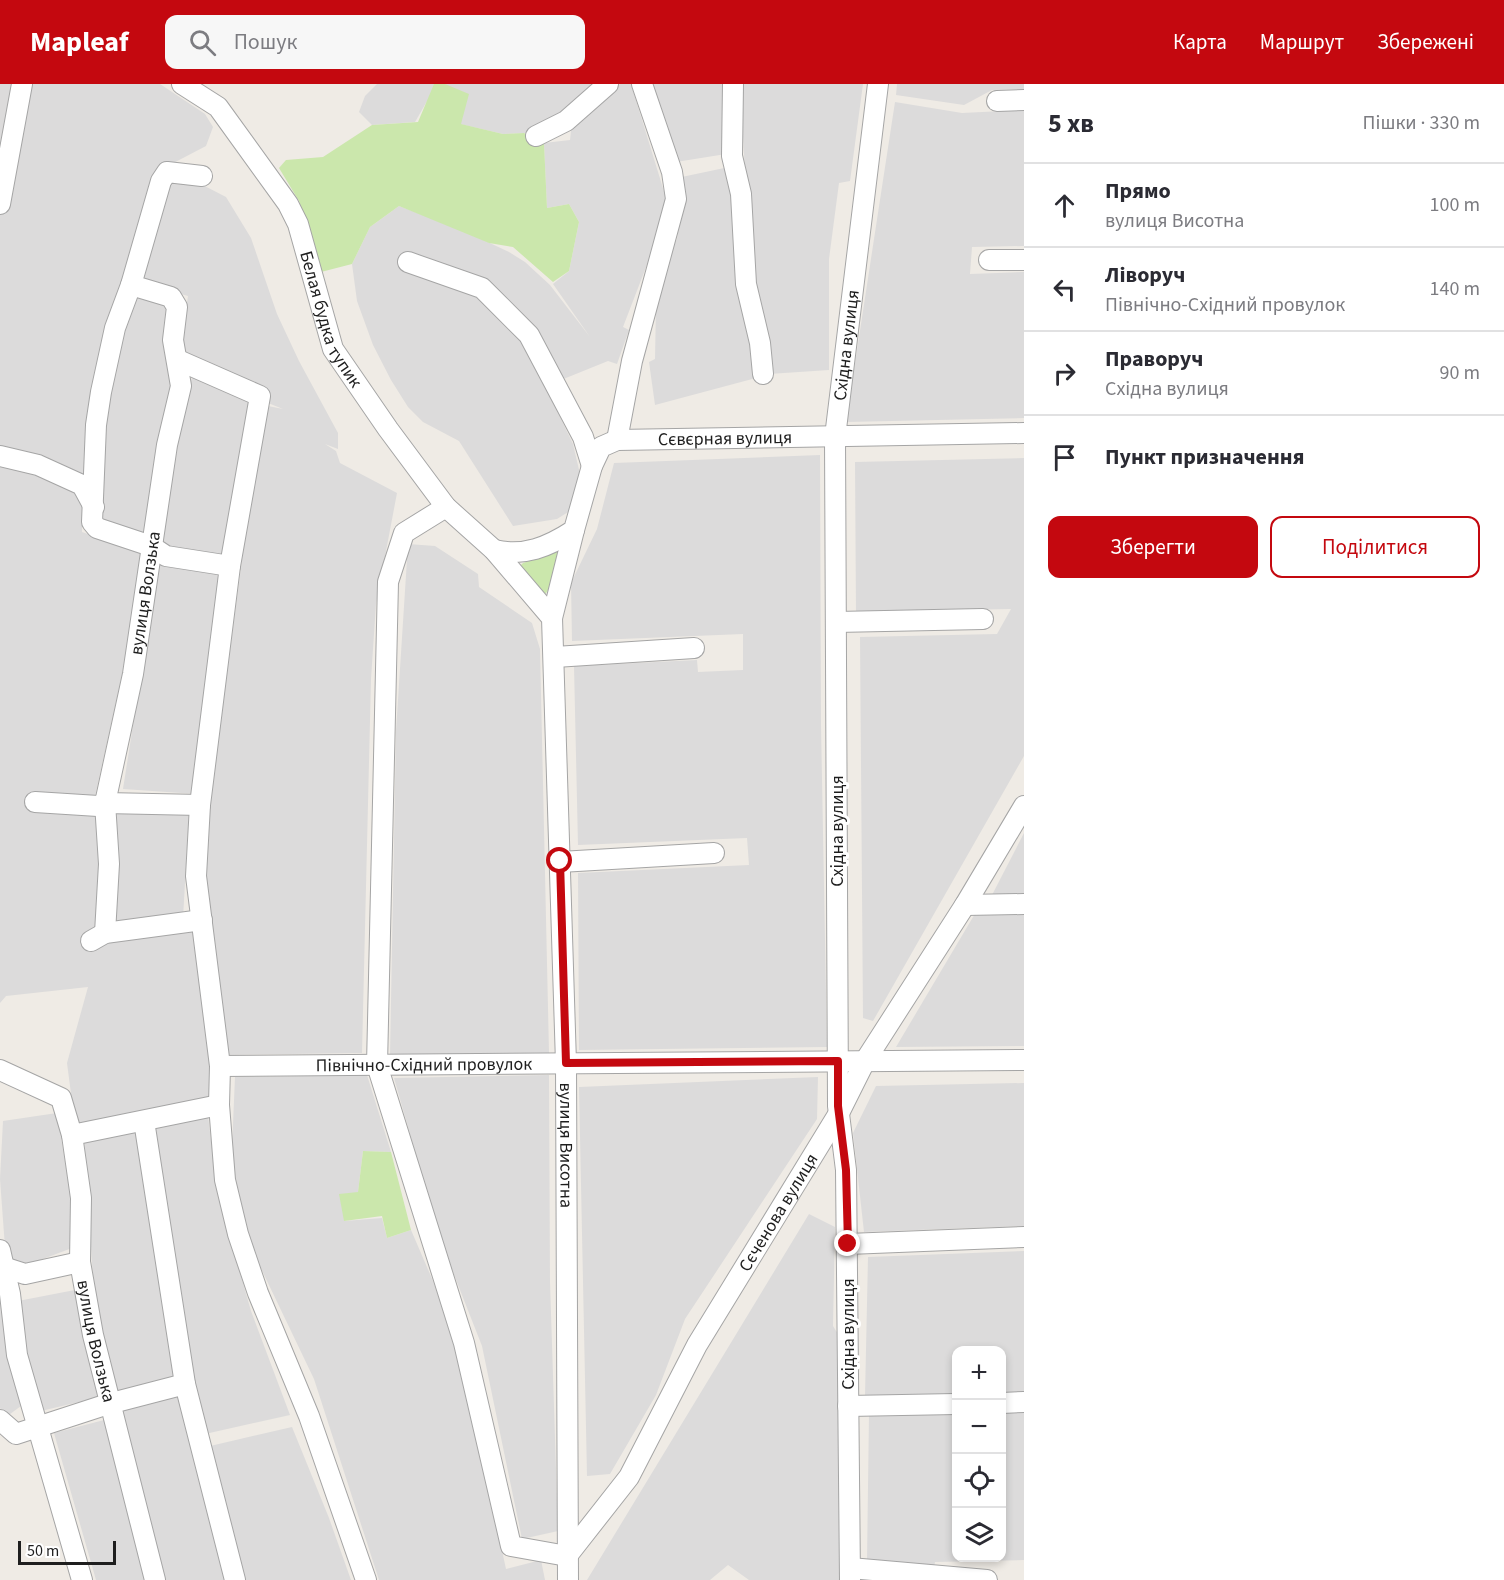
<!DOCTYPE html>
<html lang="uk">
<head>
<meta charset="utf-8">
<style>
  body { margin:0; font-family:"Source Sans 3",sans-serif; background:#f7f7f7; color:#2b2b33 }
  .controls { position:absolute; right:18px; bottom:18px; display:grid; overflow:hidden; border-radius:12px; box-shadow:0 3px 9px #0003 }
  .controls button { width:54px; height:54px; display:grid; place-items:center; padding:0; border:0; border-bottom:2px solid #e1e1e2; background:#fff; color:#2b2b33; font:30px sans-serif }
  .scale { position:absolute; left:18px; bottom:15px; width:98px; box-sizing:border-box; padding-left:6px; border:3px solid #1e1e1e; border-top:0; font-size:16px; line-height:21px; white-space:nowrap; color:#1e1e1e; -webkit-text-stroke:4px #fff; paint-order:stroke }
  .stop { position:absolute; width:18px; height:18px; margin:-14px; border:4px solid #c4080f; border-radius:50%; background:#fff }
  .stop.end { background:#c4080f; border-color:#fff; box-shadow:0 2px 6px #0008 }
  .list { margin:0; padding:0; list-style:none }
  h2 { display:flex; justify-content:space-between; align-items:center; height:78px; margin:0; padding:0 24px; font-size:26px }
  h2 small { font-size:20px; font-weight:400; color:#7c7c81 }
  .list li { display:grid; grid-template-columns:39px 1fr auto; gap:18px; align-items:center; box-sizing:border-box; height:84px; padding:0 24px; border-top:2px solid #e1e1e2 }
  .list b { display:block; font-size:22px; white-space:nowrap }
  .list p { margin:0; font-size:20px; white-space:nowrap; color:#7c7c81 }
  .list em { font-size:20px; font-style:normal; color:#7c7c81 }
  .actions { display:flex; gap:12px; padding:18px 24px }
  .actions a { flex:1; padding:14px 0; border:2px solid #c4080f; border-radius:12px; text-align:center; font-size:21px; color:#c4080f }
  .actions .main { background:#c4080f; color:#fff }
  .icon { flex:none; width:33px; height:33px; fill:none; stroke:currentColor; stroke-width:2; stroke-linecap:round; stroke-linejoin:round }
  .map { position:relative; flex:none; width:1024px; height:1496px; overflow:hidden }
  header { display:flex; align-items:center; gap:36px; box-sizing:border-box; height:84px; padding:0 30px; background:#c4080f; color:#fff }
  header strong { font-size:28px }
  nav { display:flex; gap:33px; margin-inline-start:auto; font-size:21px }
  .search { width:420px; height:54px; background:#f7f7f7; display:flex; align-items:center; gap:15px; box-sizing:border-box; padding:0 21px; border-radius:12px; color:#7c7c81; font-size:22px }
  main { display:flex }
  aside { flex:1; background:#fff }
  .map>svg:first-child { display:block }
  .residential { fill:#dcdbdb }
  .grass { fill:#cbe7ac }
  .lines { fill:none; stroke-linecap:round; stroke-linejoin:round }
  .minor-casing { stroke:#a5a5a5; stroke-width:22 }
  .minor { stroke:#fff; stroke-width:20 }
  .route { stroke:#c4080f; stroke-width:8 }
  .labels { text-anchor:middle; stroke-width:6; stroke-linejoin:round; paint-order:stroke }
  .street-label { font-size:18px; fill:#1e1e1e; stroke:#fff }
</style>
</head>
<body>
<header>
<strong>Mapleaf</strong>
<div class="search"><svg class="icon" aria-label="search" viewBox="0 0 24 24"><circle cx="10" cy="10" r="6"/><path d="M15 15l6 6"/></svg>Пошук</div>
<nav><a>Карта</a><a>Маршрут</a><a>Збережені</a></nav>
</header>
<main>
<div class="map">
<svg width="1024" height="1496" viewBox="0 0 1024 1496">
  <rect width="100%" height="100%" fill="#efebe5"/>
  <g class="residential">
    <path d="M0 0H160L205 30 213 43 206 62 160 86 82 434V448L144 469 122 591 94 717 103 773 98 838 197 840 214 975 210 1011 204 1016 75 1040 67 979 88 903 6 912 0 919Z"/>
    <path d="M377 0H437L415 38 372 41 359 28 365 12Z"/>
    <path d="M445 0H592L564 29 527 49 503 50 460 40Z"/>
    <path d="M620 0H631L666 114 658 152 623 243 629 246 617 280 608 277 561 296 535 249 486 197 418 173 407 172 402 181 405 185 472 205 521 252 573 360 580 390 573 425 557 435 513 442 459 357 423 338 408 323 391 296 373 261 357 217 352 180 370 143 399 122 460 145 509 168 525 178 550 201 590 253 553 200 569 187 579 138 569 120 547 124 544 59 570 56 572 38Z"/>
    <path d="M648 0H727L726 70 676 78Z"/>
    <path d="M740 0H863L850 97 839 99 829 175V286L769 290 749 157Z"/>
    <path d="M897 0H1024V5L992 6 964 21 896 11Z"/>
    <path d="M895 18 962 29 1024 26V162L972 163 970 190 1024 188V334L846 338Z"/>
    <path d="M729 83 756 294 655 321 649 278 655 275 656 222 662 185 677 155 683 117 677 94Z"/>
    <path d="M176 95 195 97 226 113 251 154 277 230 299 277 338 349V365L325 360 336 367 340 379 397 409 376 520 371 595 362 969 226 971 208 822 206 789 211 710 246 446 268 322 283 325 268 319 187 270 181 256 188 212 140 198 167 100Z"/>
    <path d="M134 210 172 220 174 316 153 381 152 417 142 452 100 438 103 334 117 263Z"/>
    <path d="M194 289 253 315 224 476 157 460 187 306Z"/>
    <path d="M820 371 821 641 827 963 579 966 578 789 749 781 747 754 578 761 574 582 697 576 698 588 743 586V550L572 557 571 499 597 445 614 379Z"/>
    <path d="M1024 374V672L873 937 863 934 860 553 997 550 1011 525 856 528 855 378Z"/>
    <path d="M408 460 435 462 478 490 479 503 532 539 540 565 549 969 390 972 396 647Z"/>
    <path d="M159 476 222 487 196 710 123 705Z"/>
    <path d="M114 723 189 728 183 834 114 842Z"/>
    <path d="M1024 749V810L992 811Z"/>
    <path d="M1024 827V962L896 963 976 828Z"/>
    <path d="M367 991 391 1068 363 1067 358 1108 344 1137 382 1134 387 1154 411 1146 433 1197 460 1274 506 1485 541 1476 545 1496H379L314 1295 245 1151 236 1117 232 1064 235 993Z"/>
    <path d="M549 991 550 1198 558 1447 522 1455 482 1262 440 1155 394 994Z"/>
    <path d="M818 993 817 1035 685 1235 656 1311 610 1390 587 1392 579 1003Z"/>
    <path d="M1024 999V1142L864 1148 853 1049 876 1002Z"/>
    <path d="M57 1029 73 1125 72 1164 27 1181 6 1177 0 1095 3 1037Z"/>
    <path d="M208 1032 218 1111 251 1227 290 1331 205 1350 188 1276 153 1044Z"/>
    <path d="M139 1046 176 1294 115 1310 94 1210 84 1054Z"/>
    <path d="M809 1130 835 1143 833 1242 838 1250 840 1496H749L728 1481 710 1496H587Z"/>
    <path d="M1024 1167V1309H1002V1266H956V1310L865 1312 868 1173Z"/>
    <path d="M0 1199 25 1319 6 1333 0 1324Z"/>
    <path d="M80 1205 100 1313 41 1327 25 1275 18 1217Z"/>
    <path d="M179 1307 230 1496H164L118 1324Z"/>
    <path d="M1002 1327H1024V1476L935 1478 934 1484 867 1477 869 1330 956 1328V1474H1002Z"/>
    <path d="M108 1335 150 1496H96L54 1349Z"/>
    <path d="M292 1343 329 1434 351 1496H244L206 1363Z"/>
  </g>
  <g class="grass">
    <path d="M434 0H445L469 10 461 40 503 50 524 49 544 59 547 124 569 120 579 138 569 187 553 198 513 163 489 159 399 122 370 143 352 180 321 188 299 117 279 84 286 76 323 73 372 41 418 38Z"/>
    <path d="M559 467 550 503 544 512 518 484 523 479Z"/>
    <path d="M363 1067 391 1068 411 1146 387 1154 382 1132 344 1137 339 1110 358 1108Z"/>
  </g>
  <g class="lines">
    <defs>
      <g id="minor">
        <path id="s1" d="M182 0 218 23 288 120 298 140 333 265 388 345 446 423 494 466 552 534 566 979 568 1496"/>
        <path d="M733 0 732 72 741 110 746 200 760 259 763 290"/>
        <path d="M997 17 1024 16"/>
        <path d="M536 52 566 37 608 0"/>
        <path d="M202 92 167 88 161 97 131 201 115 244 101 308 96 341 92 438 97 444 151 462 166 472 230 482"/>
        <path d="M0 120 22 0"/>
        <path d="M989 176H1024"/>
        <path d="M408 178 482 204 529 251 583 353 592 382"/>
        <path d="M178 276 260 312 230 482 200 721 196 792 220 982 219 1021 225 1096 238 1150 258 1209 309 1332 366 1496"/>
        <path d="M617 356 632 277 676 115 672 88 642 0"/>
        <path d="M0 372 38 381 82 401 94 423"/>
        <path id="s2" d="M446 423 404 449 388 498 377 981 464 1259 511 1462 567 1472 629 1393 697 1261 839 1029 865 977 965 821 1024 722"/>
        <path id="s3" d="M494 466C524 473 548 463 574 446L592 382 601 363 617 356 1024 349"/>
        <path d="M552 534 574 446"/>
        <path d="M836 538 983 535"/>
        <path d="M555 573 694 564"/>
        <path d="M35 718 98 722 105 719 200 721"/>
        <path d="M560 778 714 769"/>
        <path d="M965 821 1024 820"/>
        <path id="s4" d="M105 849 109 780 105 719 133 590 167 361 181 302 173 256 177 223 171 213 131 201"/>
        <path d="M91 857 105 849 202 836"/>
        <path id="s5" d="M220 982 1024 976"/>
        <path id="s6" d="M0 986 61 1014 72 1051 81 1114 80 1178 93 1251 155 1496"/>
        <path d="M144 1037 185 1300 235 1496"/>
        <path d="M72 1051 219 1021"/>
        <path d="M848 1160 1024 1153"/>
        <path d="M0 1166 10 1210 17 1271 82 1496"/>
        <path d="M0 1182 25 1190 80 1178"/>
        <path d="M1002 1319 1024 1318"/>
        <path d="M848 1322 956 1320"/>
        <path d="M0 1336 16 1350 108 1320 185 1300"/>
        <path d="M850 1484 987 1496"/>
        <path id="s7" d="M850 1496 846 1086 838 1022 835 353 878 0"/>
      </g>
    </defs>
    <use href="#minor" class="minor-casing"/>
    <use href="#minor" class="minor"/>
  </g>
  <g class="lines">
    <path class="route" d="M560 777 566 979 838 977V1022L846 1086 848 1160"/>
  </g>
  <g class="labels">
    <g class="street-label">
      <text dy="6" stroke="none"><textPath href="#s1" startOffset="286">Белая будка тупик</textPath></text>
      <text dy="6" stroke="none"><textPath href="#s7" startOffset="1236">Східна вулиця</textPath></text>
      <text dy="6" stroke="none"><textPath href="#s3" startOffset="298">Сєвєрная вулиця</textPath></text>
      <text dy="6" stroke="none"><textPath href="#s4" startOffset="344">вулиця Волзька</textPath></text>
      <text transform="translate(837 747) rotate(-90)" y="6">Східна вулиця</text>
      <text dy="6" stroke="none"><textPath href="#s5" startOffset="204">Північно-Східний провулок</textPath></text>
      <text dy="6" stroke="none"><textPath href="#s1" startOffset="1190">вулиця Висотна</textPath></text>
      <text dy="6" stroke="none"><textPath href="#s2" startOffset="1545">Сєченова вулиця</textPath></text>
      <text transform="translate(848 1250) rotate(-90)" y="6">Східна вулиця</text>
      <text dy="6" stroke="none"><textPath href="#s6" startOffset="314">вулиця Волзька</textPath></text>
    </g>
  </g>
</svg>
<div class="controls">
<button>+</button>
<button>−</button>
<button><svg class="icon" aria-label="locate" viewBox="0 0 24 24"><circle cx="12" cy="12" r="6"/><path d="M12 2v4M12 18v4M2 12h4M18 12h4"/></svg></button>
<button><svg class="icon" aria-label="layers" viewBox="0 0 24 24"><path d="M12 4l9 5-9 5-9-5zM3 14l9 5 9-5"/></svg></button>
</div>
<div class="scale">50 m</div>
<div class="stop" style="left:560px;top:777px"></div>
<div class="stop end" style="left:848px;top:1160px"></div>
</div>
<aside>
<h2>5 хв<small>Пішки · 330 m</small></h2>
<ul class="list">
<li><svg class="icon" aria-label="ahead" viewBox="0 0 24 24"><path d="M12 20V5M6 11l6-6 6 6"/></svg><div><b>Прямо</b><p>вулиця Висотна</p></div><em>100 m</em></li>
<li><svg class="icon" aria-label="left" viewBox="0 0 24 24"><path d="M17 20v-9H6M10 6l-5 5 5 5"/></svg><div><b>Ліворуч</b><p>Північно-Східний провулок</p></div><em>140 m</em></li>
<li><svg class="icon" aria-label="right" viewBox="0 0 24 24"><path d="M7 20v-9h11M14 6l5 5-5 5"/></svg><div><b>Праворуч</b><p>Східна вулиця</p></div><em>90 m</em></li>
<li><svg class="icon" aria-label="arrive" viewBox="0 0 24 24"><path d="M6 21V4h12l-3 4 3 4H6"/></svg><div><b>Пункт призначення</b></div></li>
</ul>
<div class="actions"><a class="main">Зберегти</a><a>Поділитися</a></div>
</aside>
</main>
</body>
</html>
